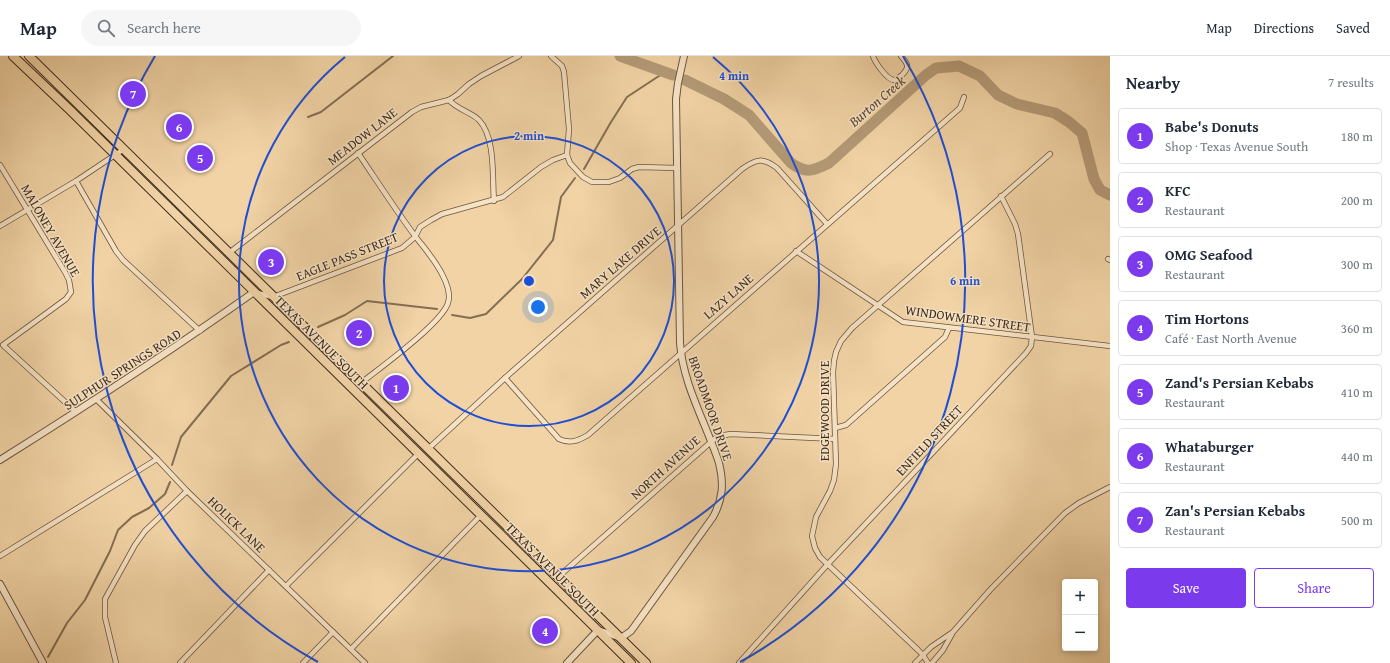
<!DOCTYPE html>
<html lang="en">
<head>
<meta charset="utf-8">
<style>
  body { margin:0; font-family:"Gentium Book Plus",serif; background:#f6f6f7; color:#1f2937 }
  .controls { position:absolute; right:12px; bottom:12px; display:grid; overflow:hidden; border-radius:4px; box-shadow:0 2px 6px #0003 }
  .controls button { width:36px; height:36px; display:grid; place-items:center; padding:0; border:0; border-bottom:1px solid #e0e1e3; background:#fff; color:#1f2937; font:20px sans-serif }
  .you { position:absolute; left:538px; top:251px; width:14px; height:14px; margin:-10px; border:3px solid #fff; border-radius:50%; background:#1a73e8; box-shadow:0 0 0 6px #1a73e833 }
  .badge { display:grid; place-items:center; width:26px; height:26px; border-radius:50%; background:#7c3aed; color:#fff; font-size:13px; font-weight:700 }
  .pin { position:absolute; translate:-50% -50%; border:2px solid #fff; box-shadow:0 1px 4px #0006 }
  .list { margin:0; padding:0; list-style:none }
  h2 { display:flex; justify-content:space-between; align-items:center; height:52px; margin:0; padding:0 16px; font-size:17px }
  h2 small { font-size:13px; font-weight:400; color:#747a83 }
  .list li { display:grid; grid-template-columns:26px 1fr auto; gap:12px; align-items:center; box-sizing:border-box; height:56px; margin:0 8px 8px; padding:0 8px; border:1px solid #e0e1e3; border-radius:4px }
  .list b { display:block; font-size:15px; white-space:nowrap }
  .list p { margin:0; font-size:13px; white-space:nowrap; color:#747a83 }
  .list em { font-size:13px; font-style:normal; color:#747a83 }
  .actions { display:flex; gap:8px; padding:12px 16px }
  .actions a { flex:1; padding:9px 0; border:1px solid #7c3aed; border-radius:4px; text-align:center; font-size:14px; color:#7c3aed }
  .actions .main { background:#7c3aed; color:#fff }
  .icon { flex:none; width:22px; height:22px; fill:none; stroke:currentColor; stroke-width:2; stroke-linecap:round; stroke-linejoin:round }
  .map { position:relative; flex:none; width:1110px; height:607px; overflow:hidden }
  header { display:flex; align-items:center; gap:24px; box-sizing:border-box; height:56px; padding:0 20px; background:#fff; border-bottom:1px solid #e0e1e3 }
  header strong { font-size:19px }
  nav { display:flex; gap:22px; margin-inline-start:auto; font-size:14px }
  .search { width:280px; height:36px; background:#f6f6f7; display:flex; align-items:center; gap:10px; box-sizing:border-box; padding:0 14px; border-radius:22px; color:#747a83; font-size:15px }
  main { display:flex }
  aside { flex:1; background:#fff }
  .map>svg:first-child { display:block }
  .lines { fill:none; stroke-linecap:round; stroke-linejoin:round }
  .stream { stroke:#846e53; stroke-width:2 }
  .river { stroke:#b49a77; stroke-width:11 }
  .minor-casing { stroke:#6a5640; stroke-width:6 }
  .tertiary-casing { stroke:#6a5640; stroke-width:8 }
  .primary-casing { stroke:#3d2c1e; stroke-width:10 }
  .minor { stroke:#f6e2c4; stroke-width:4.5 }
  .tertiary { stroke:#f6e2c4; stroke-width:6 }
  .primary { stroke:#f1d3a5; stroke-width:8 }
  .ring { fill:none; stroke:#1d4ed8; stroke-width:2 }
  .labels { text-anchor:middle; stroke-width:3; stroke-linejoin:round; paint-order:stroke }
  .street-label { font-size:13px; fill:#3d2c1e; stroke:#f6e2c4 }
  .water-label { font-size:14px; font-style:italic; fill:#5b4834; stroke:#f6e2c4 }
  .centre { fill:#1d4ed8; stroke:#f6e2c4; stroke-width:2 }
  .ring-label { font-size:12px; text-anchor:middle; font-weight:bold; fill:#1d4ed8; stroke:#f6e2c4; stroke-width:3; stroke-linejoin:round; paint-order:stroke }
</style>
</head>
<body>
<header>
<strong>Map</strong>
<div class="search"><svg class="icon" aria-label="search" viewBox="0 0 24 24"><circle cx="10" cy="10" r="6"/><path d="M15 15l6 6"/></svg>Search here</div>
<nav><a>Map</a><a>Directions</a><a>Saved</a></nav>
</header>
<main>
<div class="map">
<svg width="1110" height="607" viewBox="0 0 1110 607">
  <rect width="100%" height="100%" fill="#f1d3a5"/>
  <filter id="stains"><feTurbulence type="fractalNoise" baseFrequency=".005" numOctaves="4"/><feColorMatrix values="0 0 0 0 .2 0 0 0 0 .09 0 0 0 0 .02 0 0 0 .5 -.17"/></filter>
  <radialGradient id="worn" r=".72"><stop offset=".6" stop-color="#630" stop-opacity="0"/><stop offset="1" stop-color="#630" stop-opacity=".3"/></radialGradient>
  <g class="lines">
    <g class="stream">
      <path d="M308 61 321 56 393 0"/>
      <path d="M584 113 611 66 627 41 665 16"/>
      <path d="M452 259 470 262 486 258 522 223 553 184 561 141 575 122"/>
      <path d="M318 271 345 259 367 245 437 253"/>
      <path d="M172 409 181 381 231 320 281 289 289 286"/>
      <path d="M48 601 67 567 85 544 110 495 118 474 132 461 149 452 165 438 170 426"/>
    </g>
    <g class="river">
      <path d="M620 0 673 19"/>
      <path d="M685 24 724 43 749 59 791 107C806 118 813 115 829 107L926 19 936 12 959 10 980 20 998 39 1017 48 1055 57 1069 66 1082 77 1094 123 1100 134 1110 139"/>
    </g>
    <defs>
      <g id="minor">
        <path d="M551 0 562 10 564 16 569 73 567 99 570 107 583 121 592 126H609L620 122 632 113 639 111 677 112"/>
        <path d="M873 0C875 6 887 24 894 24 897 24 899 21 902 19 910 11 908 8 901 0"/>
        <path d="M449 44C458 54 471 56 479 64 496 82 492 122 494 145"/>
        <path d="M358 97C377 125 395 153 415 180 425 193 436 205 443 220 447 228 451 238 448 247 441 268 381 311 361 327"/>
        <path d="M0 109 65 216 69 224 71 236 66 243 51 254 3 289 76 356"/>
        <path d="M76 125 116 195 123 204 200 275"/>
        <path d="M0 170 76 125 124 93"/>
        <path d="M796 195 903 266 1110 290"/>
        <path d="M229 197 412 56 421 51 449 44 458 38 469 28 481 20 519 0"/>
        <path d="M1108 203 1110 204"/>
        <path d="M257 237 273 241 402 192 415 181 420 171 431 164 442 158 503 141 541 111 553 104 567 99"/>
        <path d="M505 322 559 383C570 388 578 385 588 379L960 52 964 41"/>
        <path d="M96 343 157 403 187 435 365 607"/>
        <path d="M835 372 846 369 945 281 949 272"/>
        <path d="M428 393 505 322 742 113C756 103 763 101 777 112L827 168"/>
        <path d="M0 500 157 403"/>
        <path d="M558 521 712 385 718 380 731 378 835 383"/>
        <path d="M286 530 418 398"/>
        <path d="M351 593 481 459"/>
        <path d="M116 607 105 561V543L135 489 145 475 187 435"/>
        <path d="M180 607 269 514"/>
        <path d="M303 607 333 576"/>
        <path d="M739 607 827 509 1026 297 1031 290 1032 281 1018 178 1015 168 1001 140"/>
        <path d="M915 607 931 591 953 576 990 534 1065 457 1079 447 1110 431"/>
        <path d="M928 607 923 599 918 594 820 501 815 492 812 480 816 461 830 435 834 424 836 408 833 316 834 305 836 296 841 285 852 272 1050 98"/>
        <path d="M932 607 943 594 952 578"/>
      </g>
      <g id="tertiary">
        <path d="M0 404C86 350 171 295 254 236"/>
        <path d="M0 528 43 607"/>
        <path d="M567 607 598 574 621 582 631 575 713 461C723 443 724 427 719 407 706 367 683 329 680 287L676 43 678 27 684 0"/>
      </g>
      <g id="primary">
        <path d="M13 0 70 54 631 607"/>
        <path d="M29 0 646 607"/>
      </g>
    </defs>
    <use href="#minor" class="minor-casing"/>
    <use href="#tertiary" class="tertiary-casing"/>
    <use href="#primary" class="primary-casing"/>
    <use href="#minor" class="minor"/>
    <use href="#tertiary" class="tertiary"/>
    <use href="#primary" class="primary"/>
  </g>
  <g class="ring">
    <circle cx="529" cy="225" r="145"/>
    <path d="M713 1A290 290 0 1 1 345 1"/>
    <path d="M318 606A436 436 0 0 1 155 0M903 0A436 436 0 0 1 740 606"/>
  </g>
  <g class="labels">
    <g class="street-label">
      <text transform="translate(362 80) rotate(-38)" y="5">MEADOW LANE</text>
      <text transform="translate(51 174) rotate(60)" y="5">MALONEY AVENUE</text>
      <text transform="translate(347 200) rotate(-22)" y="5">EAGLE PASS STREET</text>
      <text transform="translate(620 206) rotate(-41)" y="5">MARY LAKE DRIVE</text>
      <text transform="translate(728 240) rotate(-41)" y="5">LAZY LANE</text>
      <text transform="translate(968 262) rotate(8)" y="5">WINDOWMERE STREET</text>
      <text transform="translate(322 286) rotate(45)" y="5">TEXAS AVENUE SOUTH</text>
      <text transform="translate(122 313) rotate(-33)" y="5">SULPHUR SPRINGS ROAD</text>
      <text transform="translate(711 352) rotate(71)" y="5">BROADMOOR DRIVE</text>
      <text transform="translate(824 355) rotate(-90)" y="5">EDGEWOOD DRIVE</text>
      <text transform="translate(929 384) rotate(-47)" y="5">ENFIELD STREET</text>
      <text transform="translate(665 411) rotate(-42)" y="5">NORTH AVENUE</text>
      <text transform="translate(237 468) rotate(44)" y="5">HOLICK LANE</text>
      <text transform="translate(553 513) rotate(45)" y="5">TEXAS AVENUE SOUTH</text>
    </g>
    <g class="water-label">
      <text transform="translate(877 45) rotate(-41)" y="5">Burton Creek</text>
    </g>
  </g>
  <circle cx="529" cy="225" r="6" class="centre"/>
  <g class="ring-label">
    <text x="734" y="24">4 min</text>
    <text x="529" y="84">2 min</text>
    <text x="965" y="229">6 min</text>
  </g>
  <rect width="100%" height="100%" filter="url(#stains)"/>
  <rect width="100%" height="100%" fill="url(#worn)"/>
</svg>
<div class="controls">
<button>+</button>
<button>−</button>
</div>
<div class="you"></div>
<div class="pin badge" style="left:396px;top:332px">1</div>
<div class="pin badge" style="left:359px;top:277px">2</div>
<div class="pin badge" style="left:271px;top:206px">3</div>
<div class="pin badge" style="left:545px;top:575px">4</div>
<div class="pin badge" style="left:200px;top:102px">5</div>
<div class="pin badge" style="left:179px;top:71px">6</div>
<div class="pin badge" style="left:133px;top:38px">7</div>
</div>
<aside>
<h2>Nearby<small>7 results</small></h2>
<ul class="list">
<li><span class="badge">1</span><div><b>Babe's Donuts</b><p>Shop · Texas Avenue South</p></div><em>180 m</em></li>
<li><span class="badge">2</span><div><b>KFC</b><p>Restaurant</p></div><em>200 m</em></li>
<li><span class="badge">3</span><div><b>OMG Seafood</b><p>Restaurant</p></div><em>300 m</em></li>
<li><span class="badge">4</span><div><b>Tim Hortons</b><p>Café · East North Avenue</p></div><em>360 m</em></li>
<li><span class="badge">5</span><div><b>Zand's Persian Kebabs</b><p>Restaurant</p></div><em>410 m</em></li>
<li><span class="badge">6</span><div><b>Whataburger</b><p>Restaurant</p></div><em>440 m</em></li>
<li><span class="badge">7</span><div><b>Zan's Persian Kebabs</b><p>Restaurant</p></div><em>500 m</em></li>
</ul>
<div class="actions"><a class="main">Save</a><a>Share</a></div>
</aside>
</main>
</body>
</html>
